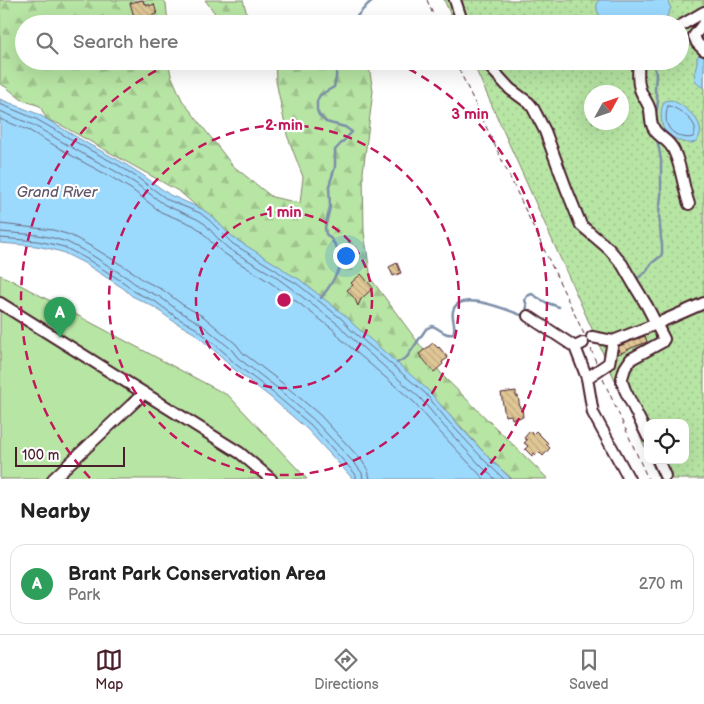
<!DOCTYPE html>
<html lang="en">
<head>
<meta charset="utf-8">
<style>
  body { margin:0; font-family:"Balsamiq Sans",sans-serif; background:#f2f2f2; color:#222 }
  .controls { position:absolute; right:15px; bottom:15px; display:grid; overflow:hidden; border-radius:10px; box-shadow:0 5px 20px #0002 }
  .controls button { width:45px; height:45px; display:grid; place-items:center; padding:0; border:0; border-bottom:1px solid #e0e0e0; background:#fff; color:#222; font:25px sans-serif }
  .compass { position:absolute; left:584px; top:85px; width:45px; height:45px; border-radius:50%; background:#fff; box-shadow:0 5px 20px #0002; rotate:50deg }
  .scale { position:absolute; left:15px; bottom:12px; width:110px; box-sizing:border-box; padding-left:5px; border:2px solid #4a1f2b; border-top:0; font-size:14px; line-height:18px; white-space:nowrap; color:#4a1f2b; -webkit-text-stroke:4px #fff; paint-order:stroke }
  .you { position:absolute; left:345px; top:255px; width:18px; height:18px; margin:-12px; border:4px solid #fff; border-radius:50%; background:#1a73e8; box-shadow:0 0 0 8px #1a73e833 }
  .badge { display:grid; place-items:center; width:32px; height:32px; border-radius:50%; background:#4a1f2b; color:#fff; font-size:16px; font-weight:700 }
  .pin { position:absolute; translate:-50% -41px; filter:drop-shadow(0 1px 2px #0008) }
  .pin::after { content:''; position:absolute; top:26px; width:18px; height:15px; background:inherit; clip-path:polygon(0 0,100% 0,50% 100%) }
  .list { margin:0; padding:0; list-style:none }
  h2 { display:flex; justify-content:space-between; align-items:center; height:65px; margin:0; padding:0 20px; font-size:21px }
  h2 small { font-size:16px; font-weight:400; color:#767676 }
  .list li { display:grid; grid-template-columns:32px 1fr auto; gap:15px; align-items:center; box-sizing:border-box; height:80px; margin:0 10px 10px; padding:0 10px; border:1px solid #e0e0e0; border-radius:15px }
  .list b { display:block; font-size:19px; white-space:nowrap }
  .list p { margin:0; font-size:16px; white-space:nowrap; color:#767676 }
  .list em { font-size:16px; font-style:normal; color:#767676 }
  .icon { flex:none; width:28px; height:28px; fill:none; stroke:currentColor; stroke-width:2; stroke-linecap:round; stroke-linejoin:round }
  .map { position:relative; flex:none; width:704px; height:479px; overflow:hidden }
  .search { position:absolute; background:#fff; box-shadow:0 5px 20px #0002; left:15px; right:15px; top:15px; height:55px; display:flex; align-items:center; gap:12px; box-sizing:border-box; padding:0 18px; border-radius:28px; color:#767676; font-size:19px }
  .sheet { height:155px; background:#fff }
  nav { display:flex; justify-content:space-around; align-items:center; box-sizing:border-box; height:70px; border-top:1px solid #e0e0e0; background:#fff; font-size:14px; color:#767676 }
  nav a { display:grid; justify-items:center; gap:2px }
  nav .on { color:#4a1f2b }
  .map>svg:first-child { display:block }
  .grass { fill:url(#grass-dots); stroke:#808268; fill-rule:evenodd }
  .forest { fill:url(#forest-firs); stroke:#808268 }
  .green { fill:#b7e5a4; stroke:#808268 }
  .water { fill:#9bd9fd; stroke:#7b8fa9 }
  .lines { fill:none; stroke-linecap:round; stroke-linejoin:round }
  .shore { stroke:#6a697f; stroke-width:1 }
  .stream { stroke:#7b8fa9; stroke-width:2.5 }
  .building { fill:url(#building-back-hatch); stroke:#4a1f2b }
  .minor-casing { stroke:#4a1f2b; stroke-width:14 }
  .path { stroke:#4a1f2b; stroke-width:1; stroke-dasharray:5 4; stroke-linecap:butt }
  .minor { stroke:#fff; stroke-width:10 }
  .ring { fill:none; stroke:#c2185b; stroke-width:2.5; stroke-dasharray:9 6 }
  .labels { text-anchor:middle; stroke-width:4.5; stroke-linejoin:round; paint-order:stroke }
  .water-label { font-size:15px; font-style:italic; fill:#62576a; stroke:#fff }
  .centre { fill:#c2185b; stroke:#fff; stroke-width:2.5 }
  .ring-label { font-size:15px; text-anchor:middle; font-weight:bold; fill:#c2185b; stroke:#fff; stroke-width:4.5; stroke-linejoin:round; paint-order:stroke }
</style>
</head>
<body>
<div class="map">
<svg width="704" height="479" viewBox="0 0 704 479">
  <defs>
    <pattern id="grass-dots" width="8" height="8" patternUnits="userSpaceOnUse" patternTransform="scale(1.25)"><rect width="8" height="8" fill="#b7e5a4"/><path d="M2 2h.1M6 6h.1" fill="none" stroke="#9fc48d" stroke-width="1.8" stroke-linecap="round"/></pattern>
    <pattern id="forest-firs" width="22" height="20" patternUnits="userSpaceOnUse" patternTransform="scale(1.25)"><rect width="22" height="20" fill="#b7e5a4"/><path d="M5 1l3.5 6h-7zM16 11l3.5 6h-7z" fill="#9fc48d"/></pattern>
    <pattern id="building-back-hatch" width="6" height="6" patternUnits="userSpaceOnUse" patternTransform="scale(1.25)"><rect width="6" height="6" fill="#e0c796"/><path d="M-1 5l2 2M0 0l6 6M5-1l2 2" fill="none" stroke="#c2aa81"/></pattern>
  </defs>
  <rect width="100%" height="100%" fill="#fff"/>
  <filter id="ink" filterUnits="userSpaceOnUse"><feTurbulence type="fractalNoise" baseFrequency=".02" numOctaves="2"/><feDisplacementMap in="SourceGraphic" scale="10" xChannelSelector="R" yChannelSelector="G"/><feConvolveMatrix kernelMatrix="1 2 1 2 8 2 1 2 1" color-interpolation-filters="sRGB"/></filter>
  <g filter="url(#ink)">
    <path class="grass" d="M444 0H704V479H659L650 460H685V423H648V454L472 61H680V24H455ZM592 92H622V122H592Z"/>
    <g class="forest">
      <path d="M0 0H163L166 3 168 24H24V61H168L171 75 182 100 232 165 272 197 300 203 303 177 287 135 276 81 275 61H368L373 91 363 172 364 232 371 279 443 376 548 479H512L490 459 445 409 320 298 242 246 180 192 59 124 47 120 40 106 22 100 6 87 0 84Z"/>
      <path d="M205 0H243L248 18 245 24H223Z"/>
    </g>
    <path class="green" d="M0 275 11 280 229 396 307 479H0Z"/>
    <g class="water">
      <path d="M599 0H667L671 8 666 18 661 24H608C600 18 593 9 599 0Z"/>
      <path d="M704 54V88C687 80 698 71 697 57L699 55Z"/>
      <path d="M0 99 38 114 90 145 120 161 141 174 170 195 202 209 212 216 228 233 237 240 279 266 288 273 299 279 347 317 354 325 428 390 451 417 489 458 511 479H353L307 429 269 396 230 366 223 358 194 333 173 321 154 307 132 296 123 288 84 263 62 252 51 249 36 246 0 243Z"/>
      <path d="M671 100C680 103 694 114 698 122 700 126 701 130 700 134 697 148 683 143 674 138 668 135 663 131 662 124 661 116 660 108 665 101Z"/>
    </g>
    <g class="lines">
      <g class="shore">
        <path d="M0 104 36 119 88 149 118 165 138 178 168 200 200 213 209 220 233 244 276 270 285 277 296 283 343 320 350 329 425 393 447 420 486 462 504 479"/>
        <path d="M668 106C675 106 691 118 694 125 696 129 695 133 693 137 685 140 671 134 668 126 665 121 666 111 668 106Z"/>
        <path d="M0 111 33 125 85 155 115 171 135 183 165 205 197 219 205 224 220 241 229 249 273 275 292 289 339 325 346 333 420 398 442 424 481 466 495 479"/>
        <path d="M0 119 30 131 81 161 111 177 131 189 161 212 193 225 200 230 215 246 225 254 268 281 288 295 334 330 341 339 415 403 437 429 484 479"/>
        <path d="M0 224 53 230 70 235 94 248 133 272 143 280 163 290 183 305 204 317 236 344 243 353 281 382 320 415 362 461 368 470 370 479"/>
        <path d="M0 232 38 235 53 238 67 242 90 254 129 279 139 287 160 297 179 311 201 324 231 349 238 358 276 387 314 420 356 465 362 473 363 479"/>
        <path d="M0 238 37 241 52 244 64 247 87 259 126 284 135 292 156 302 176 317 197 329 226 354 234 363 272 392 311 425 351 469 356 475V479"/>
      </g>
      <g class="stream">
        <path d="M350 24 368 4 373 0"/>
        <path d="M686 27 692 26 697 30"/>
        <path d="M701 34 704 41"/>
        <path d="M654 61 653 64 656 73 655 90 658 101 656 115 658 128"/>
        <path d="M634 281 646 272 652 263 661 256 662 253V245L661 239 659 213 661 196V160L657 138"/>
        <path d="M321 298 329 287 341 266V258L338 249 331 239 326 234 325 228 330 207 329 186 335 167V150L352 132 345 127 326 122 319 115 317 110V101L320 95 334 87 336 78 337 61"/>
        <path d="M397 363 407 357 426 329 432 326C440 328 444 336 453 334 457 326 451 319 453 311 458 289 507 310 521 315L526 312 527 306 525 300 527 296 532 294 545 302 559 307"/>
      </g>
    </g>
    <g class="building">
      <path d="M143 0 144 4 145 3 146 5 149 4 150 6 154 4 157 14 135 20 130 3Z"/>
      <path d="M397 263 401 273 393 276 389 267Z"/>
      <path d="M361 274 373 288 361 299 358 306 355 299 347 290 353 285 351 283Z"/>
      <path d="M645 336 647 342 626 350V351L618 354 619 346Z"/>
      <path d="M433 343 438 348 439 347 448 358 442 362 443 364 434 372 419 354Z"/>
      <path d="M516 391V396H518L520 408H522L523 417 512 419 511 415 505 416 501 393Z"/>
      <path d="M530 431 533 434 536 431 548 443 546 444 550 448 543 456 539 452 536 455 534 453 532 456 525 449 528 446 524 443 527 440 524 438Z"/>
    </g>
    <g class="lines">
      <defs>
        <g id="minor">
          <path d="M455 0 463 24"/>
          <path d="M704 23 694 36 697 43 704 50"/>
          <path d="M680 26 704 12"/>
          <path d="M483 61 490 67 510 89 529 103 533 108 545 131 566 188 581 225 609 249 622 264 633 283 647 306 664 339 662 342 631 359 625 368 622 378V382L625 390 648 437"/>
          <path d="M639 61C638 70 637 80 640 89 642 96 648 102 650 110 651 116 650 123 654 129 659 138 669 139 674 151 682 168 683 187 689 204"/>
          <path d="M0 303 240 453 271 479"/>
          <path d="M528 316 575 347 583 343"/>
          <path d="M592 337 613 341 656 324 704 303"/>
          <path d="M575 347 587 378 593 413 629 479"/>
          <path d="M587 378 609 363 613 341"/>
          <path d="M658 460 665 476"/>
          <path d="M53 479 144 393"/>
        </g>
      </defs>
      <use href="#minor" class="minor-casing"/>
      <g class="path">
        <path d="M427 0 437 24"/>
        <path d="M455 61 584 334"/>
        <path d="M591 349 596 362"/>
        <path d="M603 379 648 479"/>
      </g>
      <use href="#minor" class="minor"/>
    </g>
  </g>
  <g class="ring">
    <circle cx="284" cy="300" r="88"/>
    <circle cx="284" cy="300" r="175"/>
    <path d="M90 478A263 263 0 0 1 173 62M395 62A263 263 0 0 1 478 478"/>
  </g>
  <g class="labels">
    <g class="water-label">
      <text x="57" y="197">Grand River</text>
    </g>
  </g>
  <circle cx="284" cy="300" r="8" class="centre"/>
  <g class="ring-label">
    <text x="470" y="119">3 min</text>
    <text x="284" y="130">2 min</text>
    <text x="284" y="217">1 min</text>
  </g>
</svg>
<div class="controls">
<button><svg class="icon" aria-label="locate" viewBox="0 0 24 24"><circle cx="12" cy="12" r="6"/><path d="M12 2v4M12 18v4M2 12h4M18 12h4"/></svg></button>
</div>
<svg class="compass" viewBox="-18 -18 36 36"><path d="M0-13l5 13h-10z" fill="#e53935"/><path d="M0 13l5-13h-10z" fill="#767676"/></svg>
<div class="scale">100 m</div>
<div class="you"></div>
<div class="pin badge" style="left:60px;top:338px;background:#2e9e5b">A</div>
<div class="search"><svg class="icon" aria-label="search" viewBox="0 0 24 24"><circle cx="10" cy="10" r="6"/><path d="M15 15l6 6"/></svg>Search here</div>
</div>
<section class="sheet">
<h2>Nearby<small></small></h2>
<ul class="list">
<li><span class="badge" style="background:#2e9e5b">A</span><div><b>Brant Park Conservation Area</b><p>Park</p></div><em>270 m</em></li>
</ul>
</section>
<nav>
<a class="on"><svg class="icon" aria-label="map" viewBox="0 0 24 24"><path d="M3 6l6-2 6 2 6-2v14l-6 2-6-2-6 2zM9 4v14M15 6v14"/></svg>Map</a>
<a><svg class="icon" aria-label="directions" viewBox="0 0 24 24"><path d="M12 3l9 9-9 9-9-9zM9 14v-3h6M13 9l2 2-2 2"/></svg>Directions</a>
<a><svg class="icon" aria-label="saved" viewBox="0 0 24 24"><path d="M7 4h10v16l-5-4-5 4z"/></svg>Saved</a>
</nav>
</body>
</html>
